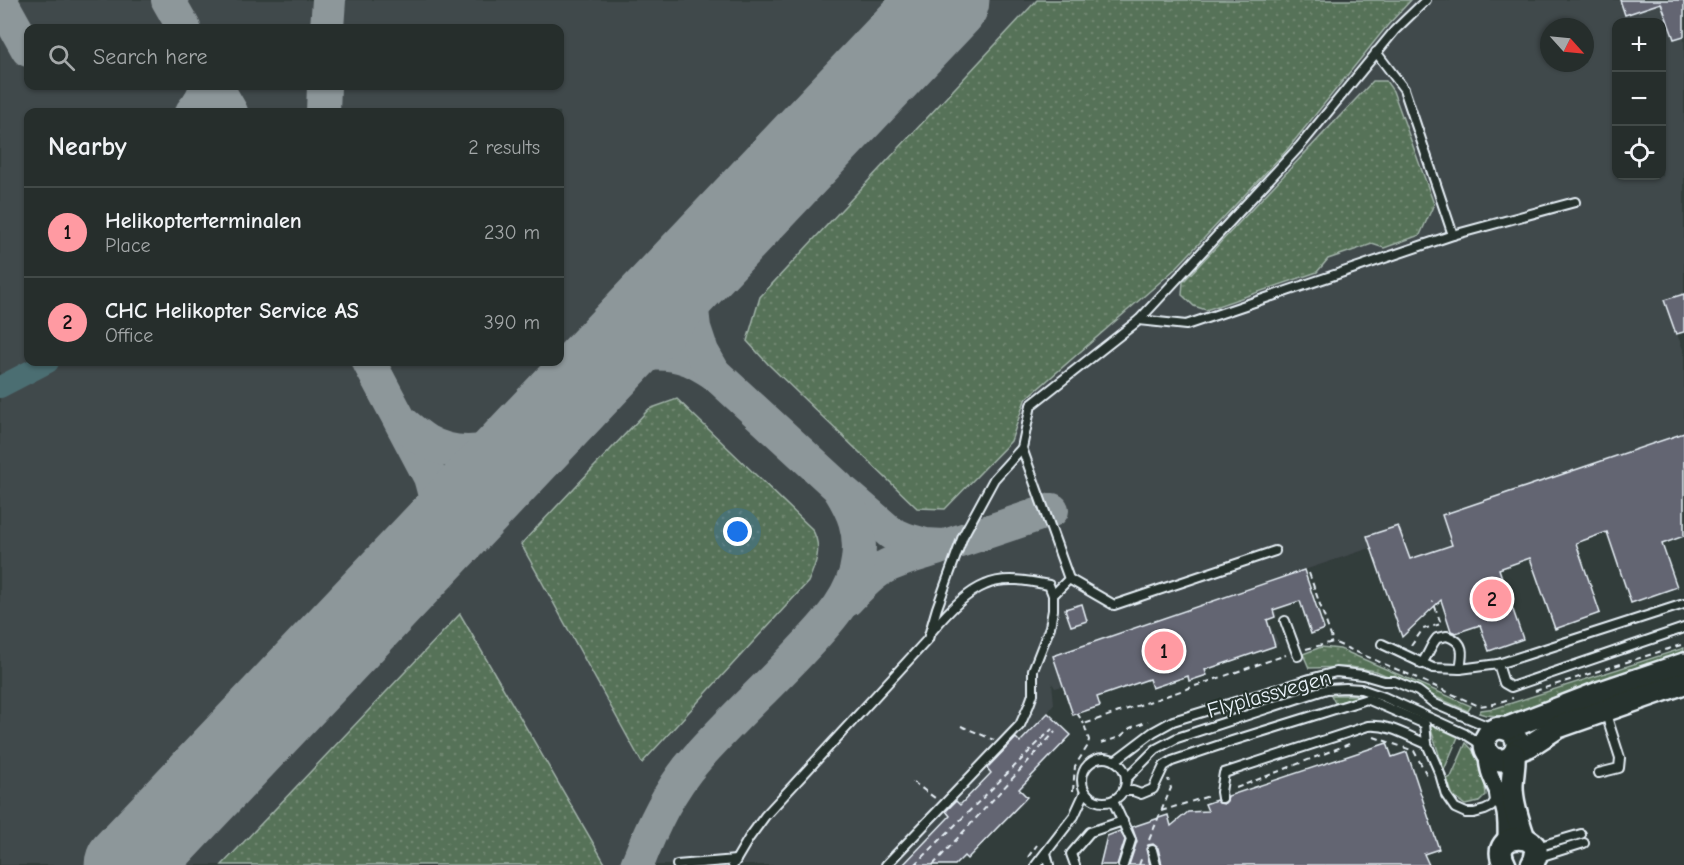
<!DOCTYPE html>
<html lang="en">
<head>
<meta charset="utf-8">
<style>
  body { margin:0; font-family:"Comic Neue",sans-serif; background:#2e3634; color:#f1f3f6 }
  .controls { position:absolute; right:18px; top:18px; display:grid; overflow:hidden; border-radius:12px; box-shadow:0 2px 4px #0004 }
  .controls button { width:54px; height:54px; display:grid; place-items:center; padding:0; border:0; border-bottom:2px solid #424a48; background:#262e2c; color:#f1f3f6; font:30px sans-serif }
  .compass { position:absolute; left:1540px; top:18px; width:54px; height:54px; border-radius:50%; background:#262e2c; box-shadow:0 2px 4px #0004; rotate:117deg }
  .you { position:absolute; left:738px; top:532px; width:21px; height:21px; margin:-15px; border:4px solid #fff; border-radius:50%; background:#1a73e8; box-shadow:0 0 0 9px #1a73e833 }
  .badge { display:grid; place-items:center; width:39px; height:39px; border-radius:50%; background:#ff9aa2; color:#111; font-size:20px; font-weight:700 }
  .pin { position:absolute; translate:-50% -50%; border:3px solid #fff; box-shadow:0 2px 6px #0006 }
  .list { margin:0; padding:0; list-style:none }
  h2 { display:flex; justify-content:space-between; align-items:center; height:78px; margin:0; padding:0 24px; font-size:26px }
  h2 small { font-size:20px; font-weight:400; color:#a4a8a9 }
  .list li { display:grid; grid-template-columns:39px 1fr auto; gap:18px; align-items:center; box-sizing:border-box; height:90px; padding:0 24px; border-top:2px solid #424a48 }
  .list b { display:block; font-size:22px; white-space:nowrap }
  .list p { margin:0; font-size:20px; white-space:nowrap; color:#a4a8a9 }
  .list em { font-size:20px; font-style:normal; color:#a4a8a9 }
  .icon { flex:none; width:33px; height:33px; fill:none; stroke:currentColor; stroke-width:2; stroke-linecap:round; stroke-linejoin:round }
  .map { position:relative; flex:none; width:1684px; height:865px; overflow:hidden }
  .search { position:absolute; background:#262e2c; box-shadow:0 2px 4px #0004; left:24px; top:24px; width:540px; height:66px; display:flex; align-items:center; gap:15px; box-sizing:border-box; padding:0 21px; border-radius:12px; color:#a4a8a9; font-size:22px }
  .panel { position:absolute; background:#262e2c; box-shadow:0 2px 4px #0004; left:24px; top:108px; width:540px; height:258px; border-radius:12px }
  .map>svg:first-child { display:block }
  .built { fill:#41494c; fill-rule:evenodd }
  .grass { fill:url(#grass-dots); stroke:#a0b2a8; stroke-width:1.5 }
  .lines { fill:none; stroke-linecap:round; stroke-linejoin:round }
  .river { stroke:#4c6e72; stroke-width:22 }
  .taxiway { stroke:#8d979a; stroke-width:34 }
  .runway { stroke:#8d979a; stroke-width:87 }
  .building { fill:#646572; stroke:#e8f1f8; stroke-width:1.5 }
  .lane-casing { stroke:#e8f1f8; stroke-width:12 }
  .street-casing { stroke:#e8f1f8; stroke-width:20 }
  .secondary-casing { stroke:#e8f1f8; stroke-width:26 }
  .path { stroke:#e8f1f8; stroke-width:2; stroke-dasharray:6 4.5; stroke-linecap:butt }
  .lane { stroke:#26332d; stroke-width:8 }
  .street { stroke:#26332d; stroke-width:15 }
  .secondary { stroke:#26332d; stroke-width:21 }
  .labels { text-anchor:middle; stroke-width:4.5; stroke-linejoin:round; paint-order:stroke }
  .street-label { font-size:22px; fill:#e8f1f8; stroke:#26332d }
</style>
</head>
<body>
<div class="map">
<svg width="1684" height="865" viewBox="0 0 1684 865">
  <defs>
    <pattern id="grass-dots" width="8" height="8" patternUnits="userSpaceOnUse" patternTransform="scale(1.5)"><rect width="8" height="8" fill="#577258"/><path d="M2 2h.1M6 6h.1" fill="none" stroke="#6f8771" stroke-width="1.8" stroke-linecap="round"/></pattern>
  </defs>
  <rect width="100%" height="100%" fill="#323d3b"/>
  <filter id="ink" filterUnits="userSpaceOnUse"><feTurbulence type="fractalNoise" baseFrequency=".0167" numOctaves="2"/><feDisplacementMap in="SourceGraphic" scale="12" xChannelSelector="R" yChannelSelector="G"/><feConvolveMatrix kernelMatrix="1 2 1 2 8 2 1 2 1" color-interpolation-filters="sRGB"/></filter>
  <g filter="url(#ink)">
    <path class="built" d="M0 0H1684V328L1677 334 1684 352V435L1450 545 1410 559 1370 548 1304 570 1289 605 1275 610 1277 616 1267 619 1279 644 1205 668 1206 673 1199 678 1188 679 1186 674 1151 686 1148 677 1097 696 1077 713 1072 715 1063 686 1055 688 1052 683 1054 704 1047 714 1070 735 1020 791 1019 793 1026 801 963 860 959 857 953 865H0ZM1616 22H1662V176H1616ZM1549 27H1585V63H1549ZM28 28H560V86H28ZM28 112H560V362H28Z"/>
    <g class="grass">
      <path d="M1037 0H1411L1387 26 1286 151 1175 269 1025 400 1011 441 945 509 917 508 768 364 747 341 760 297Z"/>
      <path d="M1373 81H1386L1393 91 1434 204 1420 235 1384 248 1372 244 1328 259 1317 272 1206 310 1194 306 1182 295 1183 282Z"/>
      <path d="M677 399 812 529C823 547 816 564 808 582L642 763 521 544 649 409Z"/>
      <path d="M460 614 606 865H222Z"/>
      <path d="M1321 647 1340 649 1471 706 1468 711 1376 671 1351 667 1309 668 1303 654Z"/>
      <path d="M1684 648V658L1512 717 1486 715 1479 713 1481 710 1496 708Z"/>
      <path d="M1331 695H1365L1458 737 1444 770 1430 726 1365 696 1335 703Z"/>
      <path d="M1466 743C1481 756 1485 777 1486 795L1479 802 1465 805 1453 796 1447 779 1451 777Z"/>
    </g>
    <g class="lines">
      <path class="river" d="M0 387 48 362"/>
      <g class="taxiway">
        <path d="M0 0 28 50"/>
        <path d="M168 0 184 28"/>
        <path d="M327 28 329 0"/>
        <path d="M216 86 231 112"/>
        <path d="M192 112C199 104 204 97 206 86"/>
        <path d="M323 112 324 86"/>
        <path d="M369 362 430 477C441 515 440 519 422 554"/>
        <path d="M577 391C588 382 599 372 611 365 633 352 665 350 689 359 698 363 706 368 714 373"/>
        <path d="M404 424C411 430 418 436 426 441 468 465 511 446 547 422"/>
        <path d="M846 494 891 533 907 540 925 545 945 546 1052 510"/>
        <path d="M847 600C857 590 866 579 878 571 896 559 919 555 939 548"/>
        <path d="M637 865C652 827 669 789 697 758 729 722 765 689 798 654 823 627 854 598 858 560 862 531 853 510 838 487L714 373 702 352 694 328 692 310 693 295 696 284 704 264 722 237"/>
      </g>
      <path class="runway" d="M128 865 946 0"/>
    </g>
    <g class="building">
      <path d="M1620 0H1684V36L1674 39 1661 3 1625 15Z"/>
      <path d="M1684 294V332L1676 334 1664 300Z"/>
      <path d="M1684 433V536L1662 544 1677 587 1631 603 1607 532 1576 543 1600 613 1555 629 1530 558 1499 569 1523 639 1489 651 1480 625 1456 633 1451 631 1441 600 1402 637 1367 536 1398 526 1410 559 1452 545 1442 515Z"/>
      <path d="M1304 570 1324 629 1311 634 1300 601 1273 610 1275 617 1267 620 1275 646 1205 670 1207 675 1189 681 1188 676 1152 688 1149 679 1097 697 1100 706 1073 715 1053 656Z"/>
      <path d="M1082 604 1087 621 1071 626 1065 609Z"/>
      <path d="M1048 713 1071 735 1019 789 1027 797 967 859 964 856 955 865H903L950 816 946 811 956 801 960 805 991 773 987 768 1016 738 1020 742Z"/>
      <path d="M1387 743 1392 757 1407 752 1439 849 1424 854 1429 865H1162L1158 848 1153 844 1148 845 1146 849 1150 865H1129L1137 841 1132 827 1168 815 1171 826 1188 812 1208 811 1205 804 1216 800 1219 803 1224 804 1227 801 1228 796Z"/>
      <path d="M1120 831 1125 840 1117 865H1100L1107 836Z"/>
    </g>
    <g class="lines">
      <defs>
        <g id="lane">
          <path d="M1376 52 1404 89 1453 235"/>
          <path d="M1139 320 1186 325 1453 235 1575 202"/>
          <path d="M1022 448 1069 579 1114 605 1275 551"/>
          <path d="M1053 595 1069 579"/>
          <path d="M1285 621 1298 656"/>
          <path d="M1382 644 1433 668 1460 669 1498 664 1684 604"/>
          <path d="M1421 664C1428 656 1430 646 1437 638L1447 636C1465 642 1463 653 1460 669"/>
          <path d="M1498 664 1504 683 1511 687 1684 628"/>
          <circle cx="1104" cy="780" r="22"/>
          <path d="M1116 760 1153 732 1173 721 1310 679 1336 672 1363 675 1384 681H1394L1418 691 1435 704 1494 729"/>
          <path d="M1599 773 1619 768 1620 758 1605 711"/>
          <path d="M1127 778 1156 749 1177 738 1327 689 1346 688 1361 689 1384 697 1465 734 1485 747"/>
          <path d="M1124 791H1133L1141 794 1153 789 1164 766 1172 761 1232 741 1367 699 1425 724 1427 744 1440 774 1446 795 1455 808 1466 813H1474L1485 810 1491 807 1495 801 1494 794"/>
          <path d="M1222 798 1221 792 1224 773 1368 726C1390 724 1407 736 1427 744"/>
          <path d="M1113 801 1131 840 1123 865"/>
          <path d="M1537 847 1581 834"/>
          <path d="M1152 850 1156 865"/>
          <path d="M1046 853 1049 865"/>
          <path d="M1536 858 1584 843"/>
          <path d="M677 865 736 860"/>
          <path d="M733 865 749 838 765 816 928 639 937 608 963 536 994 479 1022 448 1031 405 1139 320 1300 146 1395 30 1426 0"/>
          <path d="M886 865 1020 725 1029 705 1033 694V670L1050 627 1053 610V595L1049 585C1029 581 1004 576 985 585 965 593 945 615 932 631"/>
          <path d="M1036 865 1074 816 1085 792"/>
          <path d="M1075 865 1071 854 1090 832 1123 821"/>
        </g>
        <path id="street" d="M1488 755C1484 771 1501 793 1504 809 1507 819 1506 832 1506 842"/>
        <g id="secondary">
          <circle cx="1501" cy="744" r="16"/>
          <path d="M1505 729 1601 692 1684 664"/>
          <path d="M1516 751 1529 746 1558 727 1684 683"/>
          <path d="M1514 754C1515 765 1512 776 1512 787 1512 805 1519 822 1524 838"/>
          <path d="M1505 865C1485 829 1553 830 1532 865"/>
        </g>
      </defs>
      <use href="#lane" class="lane-casing"/>
      <use href="#street" class="street-casing"/>
      <use href="#secondary" class="secondary-casing"/>
      <g class="path">
        <path d="M1309 573 1333 642"/>
        <path d="M1411 646 1423 629 1441 624 1433 601"/>
        <path d="M1306 649 1333 642 1417 678"/>
        <path d="M1423 681 1479 706 1493 704 1513 698"/>
        <path d="M1535 691 1684 644"/>
        <path d="M1077 713 1084 724"/>
        <path d="M961 726 994 740"/>
        <path d="M1374 737 1414 751 1428 777"/>
        <path d="M1101 743 1120 737 1130 728 1148 721"/>
        <path d="M913 782 935 798"/>
        <path d="M1236 788 1349 744"/>
        <path d="M1073 791 1075 766 1087 747 1089 740 1084 724 1286 655"/>
        <path d="M1161 811 1209 796"/>
        <path d="M1149 840 1171 788 1168 779"/>
        <path d="M1028 857 1037 845"/>
        <path d="M915 865 1052 729"/>
        <path d="M933 865 1055 732"/>
        <path d="M1139 865 1142 857"/>
      </g>
      <use href="#lane" class="lane"/>
      <use href="#street" class="street"/>
      <use href="#secondary" class="secondary"/>
    </g>
  </g>
  <g class="labels">
    <g class="street-label">
      <text transform="translate(1269 693) rotate(-16)" y="8">Flyplassvegen</text>
    </g>
  </g>
</svg>
<div class="controls">
<button>+</button>
<button>−</button>
<button><svg class="icon" aria-label="locate" viewBox="0 0 24 24"><circle cx="12" cy="12" r="6"/><path d="M12 2v4M12 18v4M2 12h4M18 12h4"/></svg></button>
</div>
<svg class="compass" viewBox="-18 -18 36 36"><path d="M0-13l5 13h-10z" fill="#e53935"/><path d="M0 13l5-13h-10z" fill="#a4a8a9"/></svg>
<div class="you"></div>
<div class="pin badge" style="left:1164px;top:651px">1</div>
<div class="pin badge" style="left:1492px;top:599px">2</div>
<div class="search"><svg class="icon" aria-label="search" viewBox="0 0 24 24"><circle cx="10" cy="10" r="6"/><path d="M15 15l6 6"/></svg>Search here</div>
<section class="panel">
<h2>Nearby<small>2 results</small></h2>
<ul class="list">
<li><span class="badge">1</span><div><b>Helikopterterminalen</b><p>Place</p></div><em>230 m</em></li>
<li><span class="badge">2</span><div><b>CHC Helikopter Service AS</b><p>Office</p></div><em>390 m</em></li>
</ul>
</section>
</div>
</body>
</html>
